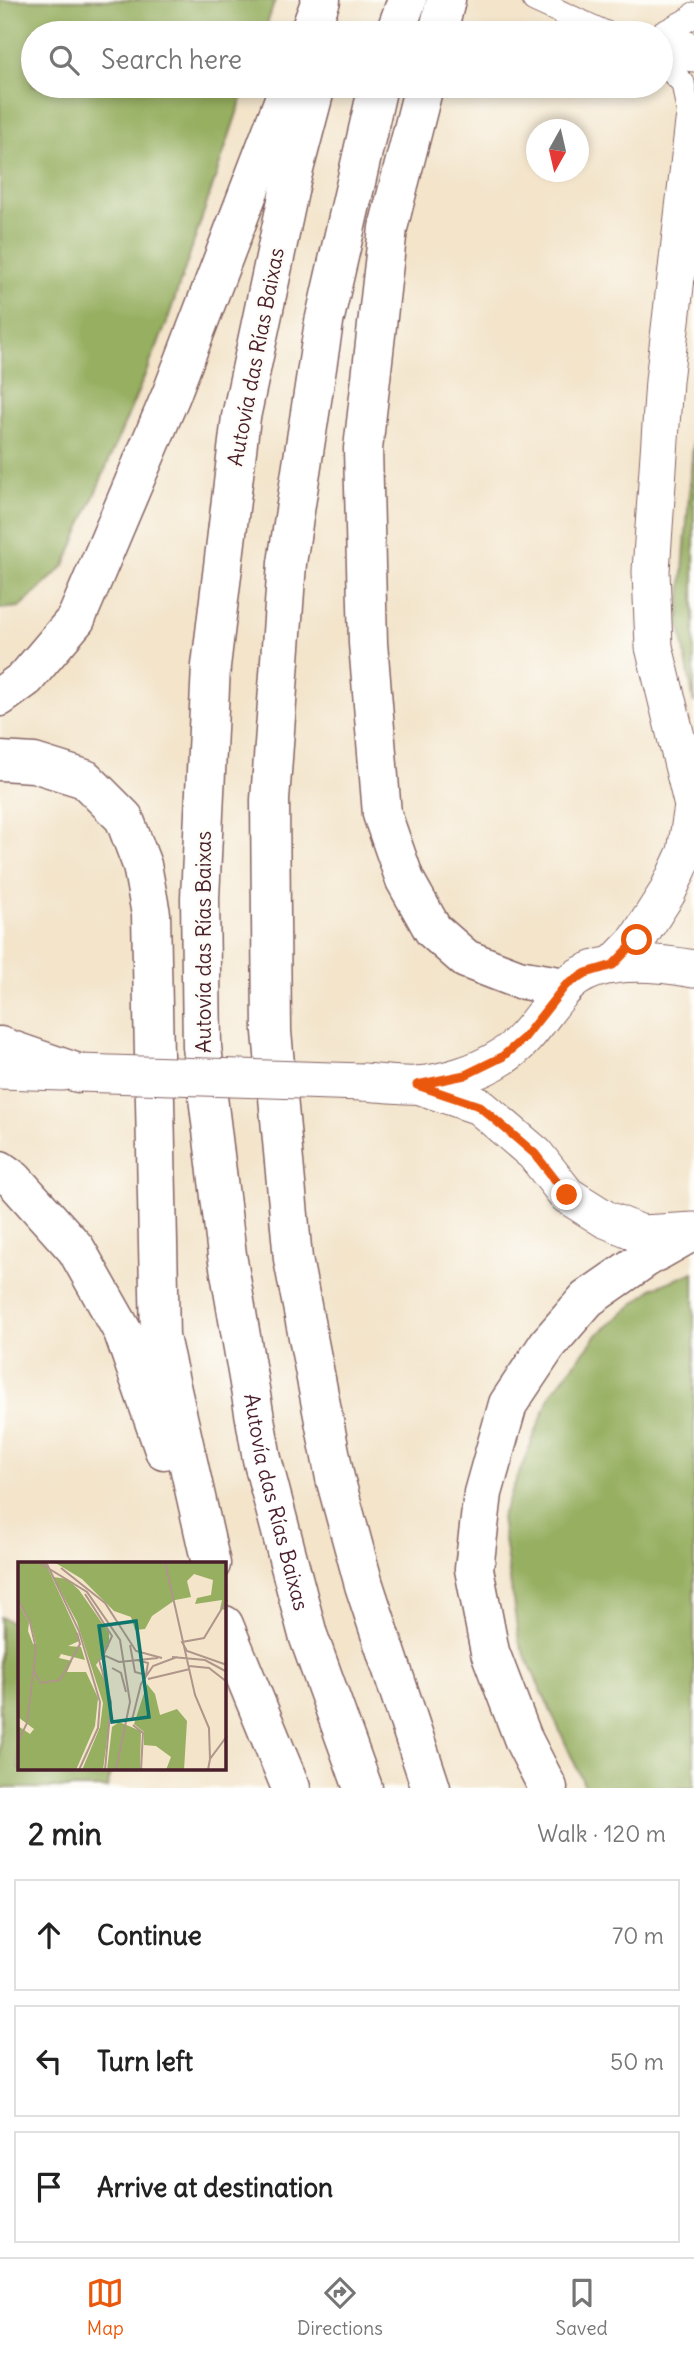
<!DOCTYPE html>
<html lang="en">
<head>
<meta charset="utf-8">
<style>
  body { margin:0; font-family:Delius,sans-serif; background:#f2f2f2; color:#222 }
  .compass { position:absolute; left:526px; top:119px; width:63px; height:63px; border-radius:50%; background:#fff; box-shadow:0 4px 10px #0003; rotate:188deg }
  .stop { position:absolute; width:21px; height:21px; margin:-16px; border:5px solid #ea580c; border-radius:50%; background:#fff }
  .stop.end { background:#ea580c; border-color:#fff; box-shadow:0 2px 7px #0008 }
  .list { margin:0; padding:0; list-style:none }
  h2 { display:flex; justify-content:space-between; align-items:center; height:91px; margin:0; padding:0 28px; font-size:30px }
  h2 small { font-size:23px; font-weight:400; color:#767676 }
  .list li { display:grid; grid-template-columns:46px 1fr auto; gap:21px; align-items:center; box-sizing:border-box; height:112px; margin:0 14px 14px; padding:0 14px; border:2px solid #e0e0e0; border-radius:0px }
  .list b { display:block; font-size:26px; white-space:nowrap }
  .list em { font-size:23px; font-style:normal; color:#767676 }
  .icon { flex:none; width:38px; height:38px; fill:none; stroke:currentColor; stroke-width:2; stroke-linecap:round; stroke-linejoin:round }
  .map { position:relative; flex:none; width:694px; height:1788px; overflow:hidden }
  .search { position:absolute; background:#fff; box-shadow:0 4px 10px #0003; left:21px; right:21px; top:21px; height:77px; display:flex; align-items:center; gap:18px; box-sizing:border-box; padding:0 24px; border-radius:38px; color:#767676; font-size:26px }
  .sheet { height:469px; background:#fff }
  nav { display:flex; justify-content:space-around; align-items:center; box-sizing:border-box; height:98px; border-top:2px solid #e0e0e0; background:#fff; font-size:19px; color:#767676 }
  nav a { display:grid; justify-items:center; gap:4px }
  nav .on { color:#ea580c }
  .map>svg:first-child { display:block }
  .forest { fill:#96af60; stroke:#706746; stroke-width:2 }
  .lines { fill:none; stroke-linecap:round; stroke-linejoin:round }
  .street-casing { stroke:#856463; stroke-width:25 }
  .primary-casing { stroke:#856463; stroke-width:39 }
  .highway-casing { stroke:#856463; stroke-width:41 }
  .street { stroke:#fff; stroke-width:23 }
  .primary { stroke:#fff; stroke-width:37 }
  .highway { stroke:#fff; stroke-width:38 }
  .primary-bridge-casing { stroke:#856463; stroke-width:39; stroke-linecap:butt }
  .primary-bridge { stroke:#fff; stroke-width:37 }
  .route { stroke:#ea580c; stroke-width:9 }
  .labels { text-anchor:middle; stroke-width:5; stroke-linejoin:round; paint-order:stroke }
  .street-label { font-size:21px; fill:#4a1f2b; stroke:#fdfcf7 }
  .inset-road { fill:none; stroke:#af958a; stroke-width:2 }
  .view { fill:#0f766e; fill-opacity:0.15; stroke:#0f766e; stroke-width:3.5 }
  .inset-edge { fill:none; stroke:#4a1f2b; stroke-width:3.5 }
</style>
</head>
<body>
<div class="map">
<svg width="694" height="1788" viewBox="0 0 694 1788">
  <rect width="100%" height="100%" fill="#fdfcf7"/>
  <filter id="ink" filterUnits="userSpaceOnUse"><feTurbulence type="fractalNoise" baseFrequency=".0143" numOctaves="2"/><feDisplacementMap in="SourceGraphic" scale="14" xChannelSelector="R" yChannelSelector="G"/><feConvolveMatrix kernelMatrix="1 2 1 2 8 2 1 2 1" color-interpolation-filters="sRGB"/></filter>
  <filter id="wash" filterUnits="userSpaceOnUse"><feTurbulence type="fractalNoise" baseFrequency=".00686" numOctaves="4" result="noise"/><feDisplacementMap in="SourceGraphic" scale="28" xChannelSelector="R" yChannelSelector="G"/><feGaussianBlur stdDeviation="1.57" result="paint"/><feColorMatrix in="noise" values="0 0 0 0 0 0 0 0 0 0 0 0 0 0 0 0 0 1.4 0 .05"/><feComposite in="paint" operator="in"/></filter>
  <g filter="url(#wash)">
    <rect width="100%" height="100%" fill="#f3e4ca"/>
    <g class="forest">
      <path d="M0 0H275L264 33H33V86H246L166 325 65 565 20 607 0 609Z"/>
      <path d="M694 434V703L679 621Z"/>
      <path d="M694 1272V1788H586L519 1642 501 1518 551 1394 597 1335 653 1288Z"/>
      <path d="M0 1617 19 1625V1769H107L111 1773 107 1788H0Z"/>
    </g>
  </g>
  <g filter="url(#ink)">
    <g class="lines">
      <defs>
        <g id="street">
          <path d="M534 0 606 33"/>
          <path d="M661 34 691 18 694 14"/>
          <path d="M661 34 694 45"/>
          <path d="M661 56 694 60"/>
          <path d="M661 62 683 83 692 132"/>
        </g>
        <g id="primary">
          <path d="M613 965 637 940 667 893 686 852 693 806 654 647 651 571 664 381 694 122"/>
          <path d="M0 1070 62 1072"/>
          <path d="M363 1082C381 1083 399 1086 417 1085 445 1083 479 1072 502 1057 528 1041 543 1012 563 990 592 955 655 962 694 969"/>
          <path d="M418 1085 479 1106 535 1154 567 1195 605 1219 642 1234 694 1231"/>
        </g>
        <g id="highway">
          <path d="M309 33 321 0"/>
          <path d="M395 33 407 0"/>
          <path d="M438 33 446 0"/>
          <path id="s1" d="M316 86 292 177 241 417 211 666 200 898 202 1047 227 1255 262 1459 308 1635 363 1788"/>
          <path d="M378 86 324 322 287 563 270 800 272 1032 293 1259 335 1478 364 1585 431 1788"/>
          <path d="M424 86 388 228 363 449 368 643 382 814 405 880 433 930 466 959 518 979 565 987"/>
          <path d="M0 697 26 678 76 619 171 395 289 86"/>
          <path d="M0 761 34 763 85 779 124 818 142 865 151 914 160 1337 211 1564"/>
          <path d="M0 1046 78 1073"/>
          <path d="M0 1170 14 1180 76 1249 123 1332 164 1450"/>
          <path d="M224 1625 291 1788"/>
          <path d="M548 1788 524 1741 490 1652 474 1569 483 1493 508 1404 548 1344 587 1299 646 1258 690 1233"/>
        </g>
      </defs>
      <use href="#street" class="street-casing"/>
      <use href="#primary" class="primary-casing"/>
      <use href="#highway" class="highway-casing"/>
      <use href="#street" class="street"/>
      <use href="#primary" class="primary"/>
      <use href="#highway" class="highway"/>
      <defs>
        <path id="primary-bridge" d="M78 1073 363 1082"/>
      </defs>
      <use href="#primary-bridge" class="primary-bridge-casing"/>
      <use href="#primary-bridge" class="primary-bridge"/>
    </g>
  </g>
  <g class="lines" filter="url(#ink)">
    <path class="route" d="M567 1195 535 1154 479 1106 417 1085 465 1075 502 1057 524 1038 565 986 586 973 613 965 637 940"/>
  </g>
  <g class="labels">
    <g class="street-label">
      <text transform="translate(256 357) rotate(-79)" y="7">Autovía das Rías Baixas</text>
      <text transform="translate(204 942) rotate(-90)" y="7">Autovía das Rías Baixas</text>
      <text dy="7" stroke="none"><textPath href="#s1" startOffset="1433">Autovía das Rías Baixas</textPath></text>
    </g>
  </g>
  <g transform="translate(18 1562)">
    <rect width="208" height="208" fill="#f3e4ca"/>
    <path d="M0 0H27L59 70 61 79 50 84 63 85 67 98 43 92 41 96 54 99 49 110H68L80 136 77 164 58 208H0V164L12 172 16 167 0 155V40L11 60 10 69 15 82H18L13 62 0 37ZM36 0H208V48L202 47 204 38 177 42 179 36 193 33 195 18 176 12 169 19 173 35 157 38 134 54 127 67 117 68 113 55 96 49 64 17ZM35 15 49 17 61 28 91 71V84L78 103 89 122 92 155 85 208H64L82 165 85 141 59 60ZM129 122 137 132 142 153 159 147 169 159 166 208H148L153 195 138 184 126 183V170L116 162ZM101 160 123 169 122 206 129 208H89L94 165Z" fill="#96af60"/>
    <path class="inset-road" d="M20 0 69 30 102 78 112 140 98 208M28 0 61 69 82 140 80 166 61 208M147 0 177 133 191 166 192 197M43 6 87 41 118 89 144 96M67 32 94 74 85 94M0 38 12 60 18 87 9 161 0 180M209 38 186 76 164 80 169 89 209 103M112 83 117 110 128 113 130 101 119 98M154 95 187 98 209 110M171 104 191 106 209 120M94 106 103 111 108 130M15 108 23 121 42 118 62 82 59 71M130 117 172 107M114 158 123 122 135 104 159 95M115 163 125 171 123 208M87 208 93 140 81 98 88 94 101 100 140 96M190 208 192 197 209 174"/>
    <path class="view" d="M118 59 131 155 94 160 81 64Z"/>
    <rect width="208" height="208" class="inset-edge"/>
  </g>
</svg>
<svg class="compass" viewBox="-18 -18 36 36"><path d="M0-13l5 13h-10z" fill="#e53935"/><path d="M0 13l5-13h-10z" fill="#767676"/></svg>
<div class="stop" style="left:637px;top:940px"></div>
<div class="stop end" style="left:567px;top:1195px"></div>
<div class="search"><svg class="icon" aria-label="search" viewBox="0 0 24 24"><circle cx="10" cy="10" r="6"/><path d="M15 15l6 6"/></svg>Search here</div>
</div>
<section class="sheet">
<h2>2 min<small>Walk · 120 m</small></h2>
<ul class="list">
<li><svg class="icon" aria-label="ahead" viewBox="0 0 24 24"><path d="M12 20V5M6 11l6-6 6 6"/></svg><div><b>Continue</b></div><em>70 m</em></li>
<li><svg class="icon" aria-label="left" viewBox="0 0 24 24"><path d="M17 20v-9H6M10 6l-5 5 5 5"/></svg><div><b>Turn left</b></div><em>50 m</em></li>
<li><svg class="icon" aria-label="arrive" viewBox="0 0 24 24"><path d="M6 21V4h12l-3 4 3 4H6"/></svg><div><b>Arrive at destination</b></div></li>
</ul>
</section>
<nav>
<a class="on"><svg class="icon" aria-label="map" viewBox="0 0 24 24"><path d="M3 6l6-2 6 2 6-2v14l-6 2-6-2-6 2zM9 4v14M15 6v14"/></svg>Map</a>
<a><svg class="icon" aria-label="directions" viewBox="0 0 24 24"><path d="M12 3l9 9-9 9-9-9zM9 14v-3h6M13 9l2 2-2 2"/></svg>Directions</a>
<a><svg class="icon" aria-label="saved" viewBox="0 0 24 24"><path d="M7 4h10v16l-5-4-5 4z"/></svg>Saved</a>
</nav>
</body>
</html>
